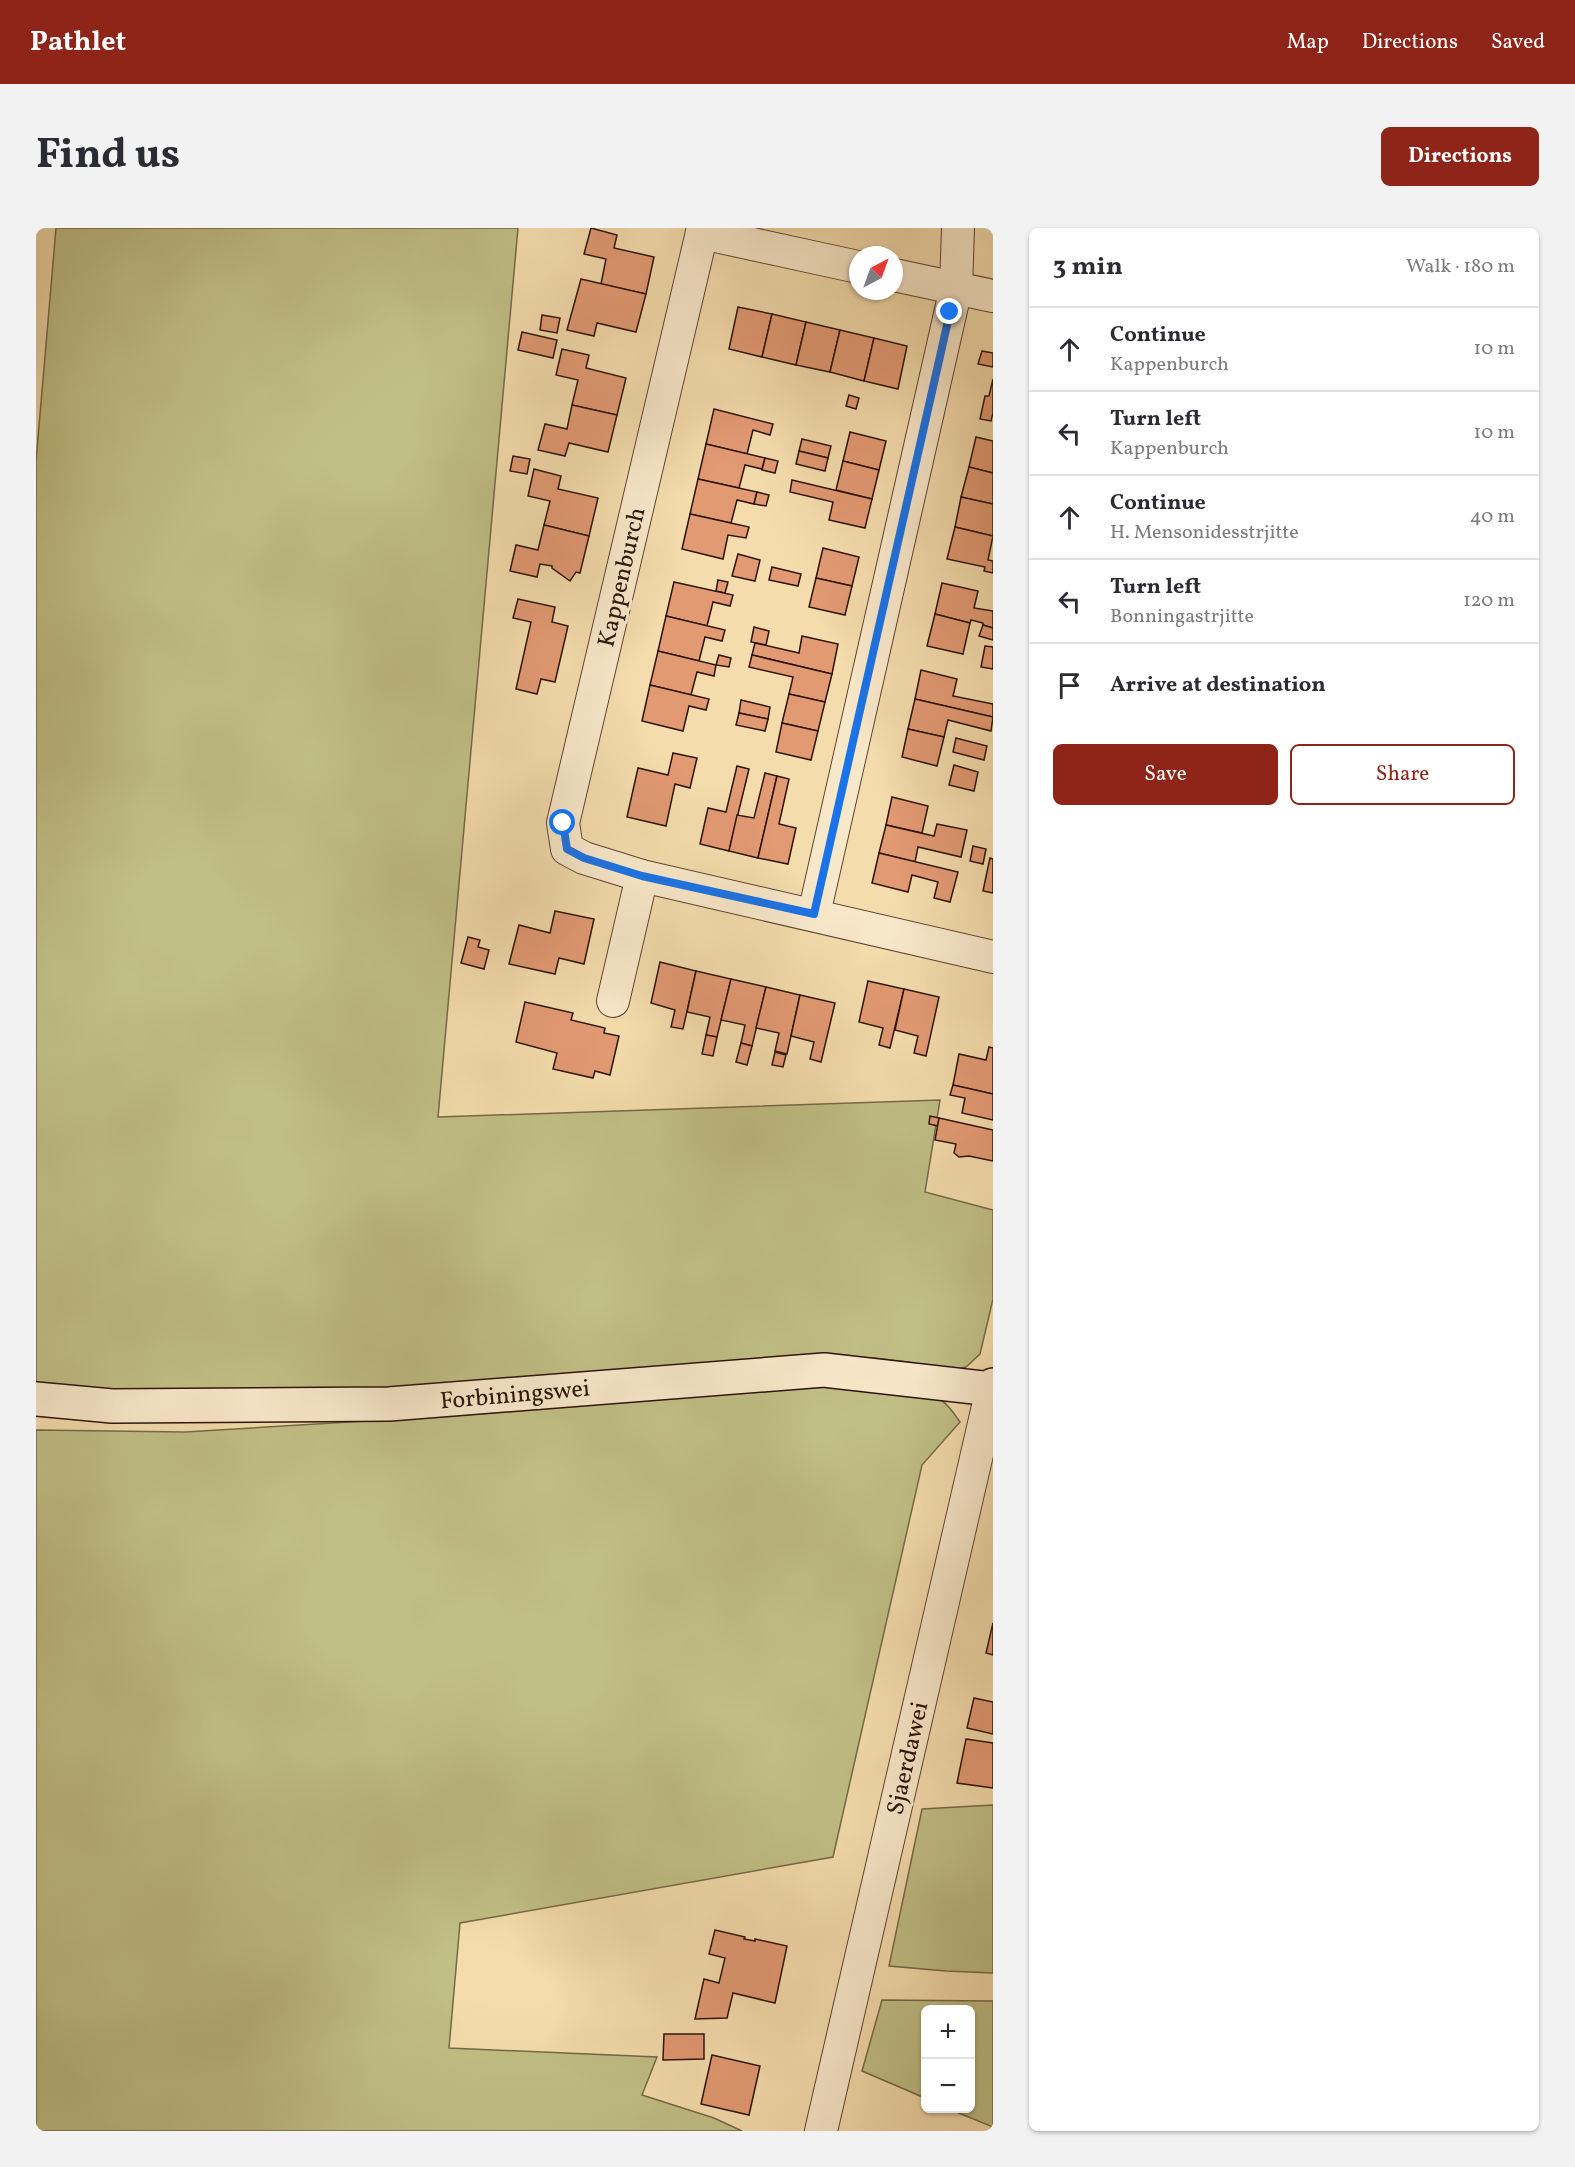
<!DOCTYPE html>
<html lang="en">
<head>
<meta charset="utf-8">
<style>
  body { margin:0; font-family:Vollkorn,serif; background:#f2f2f3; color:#2b2b33 }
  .controls { position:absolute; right:18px; bottom:18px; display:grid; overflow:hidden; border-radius:9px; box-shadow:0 2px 4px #0004 }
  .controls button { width:54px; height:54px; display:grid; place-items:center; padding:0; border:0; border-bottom:2px solid #e1e1e2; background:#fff; color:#2b2b33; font:30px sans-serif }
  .compass { position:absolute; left:813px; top:18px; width:54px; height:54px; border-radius:50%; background:#fff; box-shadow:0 2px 4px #0004; rotate:41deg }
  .stop { position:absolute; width:18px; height:18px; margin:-14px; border:4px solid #1a73e8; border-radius:50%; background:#fff }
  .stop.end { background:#1a73e8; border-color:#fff; box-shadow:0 2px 6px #0008 }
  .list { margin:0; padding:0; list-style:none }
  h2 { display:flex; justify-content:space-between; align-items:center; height:78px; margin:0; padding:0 24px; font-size:26px }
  h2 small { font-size:20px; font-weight:400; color:#7c7c81 }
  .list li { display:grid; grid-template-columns:39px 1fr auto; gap:18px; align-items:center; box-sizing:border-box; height:84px; padding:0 24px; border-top:2px solid #e1e1e2 }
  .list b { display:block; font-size:22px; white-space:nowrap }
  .list p { margin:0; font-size:20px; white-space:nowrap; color:#7c7c81 }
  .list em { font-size:20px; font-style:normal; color:#7c7c81 }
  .actions { display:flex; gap:12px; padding:18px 24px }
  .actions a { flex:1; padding:14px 0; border:2px solid #8f2418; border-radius:9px; text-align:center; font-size:21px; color:#8f2418 }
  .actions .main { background:#8f2418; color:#fff }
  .icon { flex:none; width:33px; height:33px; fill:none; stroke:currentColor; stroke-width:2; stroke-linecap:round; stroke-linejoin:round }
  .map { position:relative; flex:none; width:957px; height:1903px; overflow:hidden; border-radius:9px }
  header { display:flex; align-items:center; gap:36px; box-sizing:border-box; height:84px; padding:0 30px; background:#8f2418; color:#fff }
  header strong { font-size:28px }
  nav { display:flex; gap:33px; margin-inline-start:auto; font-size:21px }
  .intro { display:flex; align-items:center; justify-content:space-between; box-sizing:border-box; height:144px; padding:0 36px }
  h1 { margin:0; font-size:42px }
  .button { padding:15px 27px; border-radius:9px; background:#8f2418; color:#fff; font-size:21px; font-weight:700 }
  main { display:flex; gap:36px; padding:0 36px }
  aside { flex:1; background:#fff; border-radius:9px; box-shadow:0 2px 4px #0004 }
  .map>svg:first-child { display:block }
  .green { fill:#c0bf86; stroke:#766948; stroke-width:1.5 }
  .building { fill:#e29a73; stroke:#2d1309; stroke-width:1.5 }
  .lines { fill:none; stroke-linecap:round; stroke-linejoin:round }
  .street-casing { stroke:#5f4532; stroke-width:34 }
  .secondary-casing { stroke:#2d1309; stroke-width:36 }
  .street { stroke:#f8e8ca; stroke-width:32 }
  .secondary { stroke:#f8e8ca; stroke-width:33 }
  .route { stroke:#1a73e8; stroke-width:8 }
  .labels { text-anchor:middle; stroke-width:6; stroke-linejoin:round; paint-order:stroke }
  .street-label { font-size:24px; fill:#2d1309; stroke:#f8e8ca }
</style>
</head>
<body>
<header>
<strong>Pathlet</strong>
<nav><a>Map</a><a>Directions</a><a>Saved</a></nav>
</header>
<div class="intro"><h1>Find us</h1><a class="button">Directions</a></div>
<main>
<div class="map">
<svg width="957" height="1903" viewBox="0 0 957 1903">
  <rect width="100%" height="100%" fill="#f4dcad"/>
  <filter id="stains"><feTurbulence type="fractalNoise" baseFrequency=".00333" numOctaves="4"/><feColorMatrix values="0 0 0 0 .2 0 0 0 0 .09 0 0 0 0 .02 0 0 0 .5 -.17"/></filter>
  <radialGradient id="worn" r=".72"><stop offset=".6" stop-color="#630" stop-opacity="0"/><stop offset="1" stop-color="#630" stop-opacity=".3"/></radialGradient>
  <g class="green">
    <path d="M20 0H482L402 889 904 872 889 964 957 982V1071L944 1126 930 1139 909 1143 872 1134 838 1130 791 1128 262 1169 76 1172 0 1157V233Z"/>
    <path d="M755 1160C800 1160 865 1152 906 1173 913 1177 919 1187 924 1194L886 1237 797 1629 424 1695 413 1820 621 1829 606 1867 678 1890 706 1903H0V1202L149 1204 429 1187Z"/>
    <path d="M957 1577V1745L910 1743 853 1738 886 1581Z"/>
    <path d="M846 1772 957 1773V1899L913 1881 934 1880V1782H890L889 1870 826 1843Z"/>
  </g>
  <g class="building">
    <path d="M555 0 581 7 578 20 618 29 610 66 565 56 570 31 548 26Z"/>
    <path d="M545 51 610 66 600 104 561 95 558 108 531 102Z"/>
    <path d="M702 79 736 86 726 129 693 121Z"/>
    <path d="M736 86 770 94 760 137 726 129Z"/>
    <path d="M506 87 524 90 521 105 504 102Z"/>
    <path d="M770 94 804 102 794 144 760 137Z"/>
    <path d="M804 102 838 110 828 153 794 144Z"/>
    <path d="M486 104 521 112 517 130 482 122Z"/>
    <path d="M838 110 871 118 862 161 828 153Z"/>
    <path d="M526 121 553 127 550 140 590 150 581 187 536 177 542 152 520 147Z"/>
    <path d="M946 123 957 125V139L942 136Z"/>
    <path d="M957 151V185L955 193 944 191 949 168H953Z"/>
    <path d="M813 167 823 170 820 181 810 178Z"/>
    <path d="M536 177 581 187 572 224 533 215 529 228 502 222 509 196 531 201Z"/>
    <path d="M678 181 737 196 734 207 717 202 711 226 670 216Z"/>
    <path d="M814 204 850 213 843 242 807 233Z"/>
    <path d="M940 209 957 213V245L933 239Z"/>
    <path d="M766 211 795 218 792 230 763 223Z"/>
    <path d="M670 216 729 230 726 241 709 237 703 260 662 251Z"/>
    <path d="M763 223 792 230 789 243 760 236Z"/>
    <path d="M477 228 494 231 491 246 474 243Z"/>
    <path d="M729 230 742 233 739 245 726 242Z"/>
    <path d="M807 233 843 242 836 271 800 262Z"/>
    <path d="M933 239 957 245V276L925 269Z"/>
    <path d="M498 241 525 248 522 261 562 270 553 308 508 297 514 273 492 268Z"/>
    <path d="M662 251 721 264 718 276 701 272 695 295 654 286Z"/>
    <path d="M756 252 836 271 829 300 793 292 797 274 754 264Z"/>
    <path d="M721 264 733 267 730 278 718 276Z"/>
    <path d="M925 269 957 276V308L919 299Z"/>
    <path d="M654 286 713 299 710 310 692 307 687 331 646 321Z"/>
    <path d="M508 297 553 308 544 345 540 344 534 353 516 340V338L504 336 501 349 474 343 480 317 502 322Z"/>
    <path d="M919 299 957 308 952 332 957 333V345L948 343 949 339 911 331Z"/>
    <path d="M787 320 823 329 816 358 780 350Z"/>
    <path d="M702 326 724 332 719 353 696 348Z"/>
    <path d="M736 339 765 346 762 358 733 352Z"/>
    <path d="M780 350 816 358 809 387 773 379Z"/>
    <path d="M682 352 692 354 689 365 680 363Z"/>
    <path d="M638 354 697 367 694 378 677 374 671 398 630 388Z"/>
    <path d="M906 355 942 363 938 380 957 383V400L947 397V395L935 392 934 395 899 386Z"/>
    <path d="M482 371 519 379 516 394 532 398 519 454 505 451 501 466 480 461 495 394 477 390Z"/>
    <path d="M899 386 934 395 927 426 891 418Z"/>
    <path d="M630 388 689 402 686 413 669 409 663 433 622 423Z"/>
    <path d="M947 397 957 400V412L943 408Z"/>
    <path d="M718 399 733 403 730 417 715 414Z"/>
    <path d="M766 408 802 416 796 446 716 427 719 415 763 425Z"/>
    <path d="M949 418 957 419V441L945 439Z"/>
    <path d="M622 423 680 437 678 448 661 444 655 467 614 457Z"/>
    <path d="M683 427 695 430 693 439 680 437Z"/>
    <path d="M716 427 796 446 789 474 753 466 757 449 713 439Z"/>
    <path d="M885 442 921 451 917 468 957 476V489L879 471Z"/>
    <path d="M614 457 673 471 670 482 653 478 647 503 606 493Z"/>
    <path d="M753 466 789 474 782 503 746 495Z"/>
    <path d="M879 471 957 489 955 503 912 492 908 509 872 501Z"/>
    <path d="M705 472 734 479 732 491 703 485Z"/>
    <path d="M703 485 732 491 729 503 700 497Z"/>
    <path d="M746 495 782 503 775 532 740 524Z"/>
    <path d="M872 501 908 509 901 538 866 529Z"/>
    <path d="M920 510 951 518 948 532 917 524Z"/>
    <path d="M637 525 661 530 654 560 639 556 630 598 591 589 602 540 632 547Z"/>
    <path d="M918 537 942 544 938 563 913 557Z"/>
    <path d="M701 538 713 541 693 623 664 616 672 580 690 584Z"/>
    <path d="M729 545 741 548 722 630 693 623 701 587 718 590Z"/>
    <path d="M741 548 753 551 743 596 760 600 752 636 722 630Z"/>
    <path d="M856 569 892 578 886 605 850 597Z"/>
    <path d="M901 596 931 602 925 629 882 619 879 634 843 625 850 597 898 608Z"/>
    <path d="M937 618 950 621 947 636 934 633Z"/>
    <path d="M843 625 922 644 914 674 898 670 902 654 876 647 872 664 836 655Z"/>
    <path d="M954 630 957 631V665L947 663Z"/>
    <path d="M519 683 558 691 548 736 523 730 519 746 473 736 483 697 514 705Z"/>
    <path d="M432 709 444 712 442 719 453 722 448 741 425 735Z"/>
    <path d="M624 734 660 743 647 801 635 799 639 782 615 775Z"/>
    <path d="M660 743 695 751 681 809 670 807 674 789 651 784Z"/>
    <path d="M695 751 730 759 716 818 705 815 709 797 685 792Z"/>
    <path d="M832 753 868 761 854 820 843 817 847 800 823 794Z"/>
    <path d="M730 759 764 767 751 826 739 823 743 805 720 800Z"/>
    <path d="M868 761 903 769 890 828 878 825 882 808 859 802Z"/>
    <path d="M764 767 799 775 785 834 774 831 778 814 755 808Z"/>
    <path d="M489 774 537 785 535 792 569 800 568 805 583 808 574 847 559 843 557 850 517 841 521 825 480 814Z"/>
    <path d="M670 807 681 809 677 828 666 826Z"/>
    <path d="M705 815 716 818 711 837 700 834Z"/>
    <path d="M953 819 957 820V866L917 857 923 826 950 832Z"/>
    <path d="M739 824 750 827 747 839 736 837Z"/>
    <path d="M917 857 957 866V892L926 885 929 870 914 867Z"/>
    <path d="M894 888 903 890 902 898 893 896Z"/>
    <path d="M903 890 957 902V933L933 928 923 929 918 925 920 916 899 912Z"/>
    <path d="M957 1395V1427L950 1425Z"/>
    <path d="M938 1470 957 1474V1506L931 1500Z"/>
    <path d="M930 1511 957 1515V1560L921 1555Z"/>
    <path d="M679 1702 709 1709 708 1711 719 1713V1711L751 1718 739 1775 697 1765 691 1790 659 1791 668 1751 683 1755 689 1730 673 1726Z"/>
    <path d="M628 1806H668V1831L627 1832Z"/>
    <path d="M676 1827 724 1838 713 1887 665 1876Z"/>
  </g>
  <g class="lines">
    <defs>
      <g id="street">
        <path d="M667 0 527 595 531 621 548 630 606 648 957 729"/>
        <path d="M666 5 822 39"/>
        <path d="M858 47 957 68"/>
        <path d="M778 686 920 60 922 0"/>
        <path d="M577 773 606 648"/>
        <path d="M785 1903 956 1161"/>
      </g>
      <path id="secondary" d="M0 1171 76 1178 353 1176 788 1142 956 1161 957 1157"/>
    </defs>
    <use href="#street" class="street-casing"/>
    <use href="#secondary" class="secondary-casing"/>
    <use href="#street" class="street"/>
    <use href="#secondary" class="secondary"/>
  </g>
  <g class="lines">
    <path class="route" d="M527 595 531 621 548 630 606 648 778 686 914 84"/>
  </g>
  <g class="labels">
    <g class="street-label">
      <text transform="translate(585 349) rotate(-77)" y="8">Kappenburch</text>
      <text transform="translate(479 1166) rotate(-5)" y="8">Forbiningswei</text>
      <text transform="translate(871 1530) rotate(-77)" y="8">Sjaerdawei</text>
    </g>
  </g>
  <rect width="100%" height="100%" filter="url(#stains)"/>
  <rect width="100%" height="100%" fill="url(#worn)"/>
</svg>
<div class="controls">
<button>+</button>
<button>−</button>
</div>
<svg class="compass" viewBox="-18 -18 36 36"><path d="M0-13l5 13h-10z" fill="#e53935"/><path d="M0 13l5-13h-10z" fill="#7c7c81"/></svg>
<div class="stop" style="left:527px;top:595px"></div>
<div class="stop end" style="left:914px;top:84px"></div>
</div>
<aside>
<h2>3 min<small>Walk · 180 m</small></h2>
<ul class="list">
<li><svg class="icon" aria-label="ahead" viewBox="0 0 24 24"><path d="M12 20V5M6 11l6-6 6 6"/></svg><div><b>Continue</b><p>Kappenburch</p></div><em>10 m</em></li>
<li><svg class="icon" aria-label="left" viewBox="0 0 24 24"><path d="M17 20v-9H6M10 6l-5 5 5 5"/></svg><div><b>Turn left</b><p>Kappenburch</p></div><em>10 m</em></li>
<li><svg class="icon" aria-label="ahead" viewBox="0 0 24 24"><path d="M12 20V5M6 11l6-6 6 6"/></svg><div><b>Continue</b><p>H. Mensonidesstrjitte</p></div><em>40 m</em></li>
<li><svg class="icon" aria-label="left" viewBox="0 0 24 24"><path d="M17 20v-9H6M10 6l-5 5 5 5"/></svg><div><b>Turn left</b><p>Bonningastrjitte</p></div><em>120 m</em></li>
<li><svg class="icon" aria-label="arrive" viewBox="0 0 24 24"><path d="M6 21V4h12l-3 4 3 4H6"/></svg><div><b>Arrive at destination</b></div></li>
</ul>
<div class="actions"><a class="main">Save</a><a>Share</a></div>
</aside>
</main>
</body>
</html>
